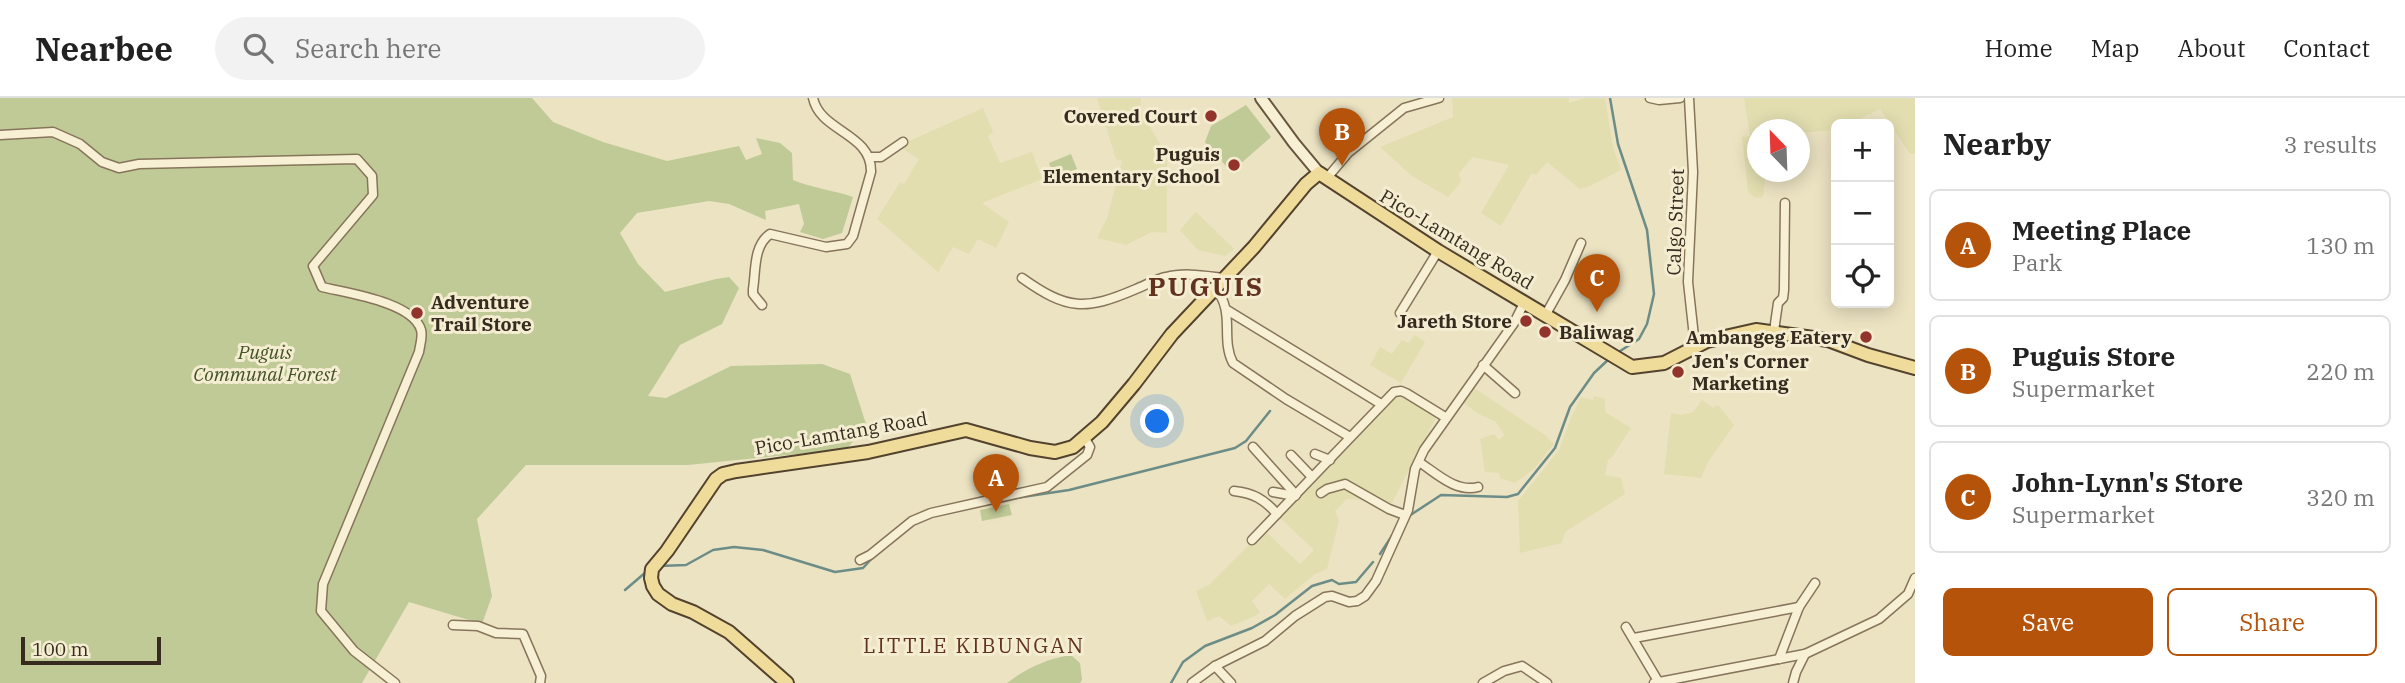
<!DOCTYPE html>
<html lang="en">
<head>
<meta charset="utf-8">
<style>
  body { margin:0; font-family:"IBM Plex Serif",serif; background:#f2f2f2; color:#222 }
  .controls { position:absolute; right:21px; top:21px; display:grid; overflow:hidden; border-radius:10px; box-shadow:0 4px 18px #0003 }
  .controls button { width:63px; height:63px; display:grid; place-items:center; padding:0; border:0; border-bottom:2px solid #e0e0e0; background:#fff; color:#222; font:35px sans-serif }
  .compass { position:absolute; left:1747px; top:21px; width:63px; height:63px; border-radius:50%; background:#fff; box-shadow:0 4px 18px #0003; rotate:337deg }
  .scale { position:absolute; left:21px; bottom:18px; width:140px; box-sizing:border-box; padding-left:7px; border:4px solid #362b1e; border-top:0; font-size:19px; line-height:24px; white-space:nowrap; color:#362b1e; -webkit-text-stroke:5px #f4edd1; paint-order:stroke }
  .you { position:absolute; left:1158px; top:324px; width:24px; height:24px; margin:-18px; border:5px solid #fff; border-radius:50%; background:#1a73e8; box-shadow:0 0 0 10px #1a73e833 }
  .badge { display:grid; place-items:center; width:46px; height:46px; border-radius:50%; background:#b45309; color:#fff; font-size:23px; font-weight:700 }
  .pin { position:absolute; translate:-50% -58px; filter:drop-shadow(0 2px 4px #0008) }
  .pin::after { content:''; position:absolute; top:37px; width:24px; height:21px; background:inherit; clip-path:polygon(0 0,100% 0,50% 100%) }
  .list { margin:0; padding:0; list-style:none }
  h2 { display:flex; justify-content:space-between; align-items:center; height:91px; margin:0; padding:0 28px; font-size:30px }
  h2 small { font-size:23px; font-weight:400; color:#767676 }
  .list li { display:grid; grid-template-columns:46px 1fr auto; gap:21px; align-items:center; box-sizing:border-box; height:112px; margin:0 14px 14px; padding:0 14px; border:2px solid #e0e0e0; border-radius:10px }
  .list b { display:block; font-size:26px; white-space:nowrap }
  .list p { margin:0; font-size:23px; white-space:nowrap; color:#767676 }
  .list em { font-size:23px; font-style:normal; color:#767676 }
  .actions { display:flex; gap:14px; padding:21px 28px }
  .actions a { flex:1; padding:16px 0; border:2px solid #b45309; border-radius:10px; text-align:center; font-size:24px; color:#b45309 }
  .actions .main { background:#b45309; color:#fff }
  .icon { flex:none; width:38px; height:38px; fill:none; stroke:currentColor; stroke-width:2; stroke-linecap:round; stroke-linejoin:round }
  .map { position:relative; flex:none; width:1915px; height:585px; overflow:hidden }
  header { display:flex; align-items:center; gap:42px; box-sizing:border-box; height:98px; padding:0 35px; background:#fff; border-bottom:2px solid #e0e0e0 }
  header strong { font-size:33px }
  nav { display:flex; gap:38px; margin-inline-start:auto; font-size:24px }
  .search { width:490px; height:63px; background:#f2f2f2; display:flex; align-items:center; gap:18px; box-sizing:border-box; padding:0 24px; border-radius:38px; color:#767676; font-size:26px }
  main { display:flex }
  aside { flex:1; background:#fff }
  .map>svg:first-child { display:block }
  .farmland { fill:#e2deb0 }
  .green { fill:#c0ca97 }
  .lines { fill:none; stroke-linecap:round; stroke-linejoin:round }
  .stream { stroke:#6c8d87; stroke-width:2.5 }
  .minor-casing { stroke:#86755a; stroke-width:11 }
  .secondary-casing { stroke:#67563d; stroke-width:14 }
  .primary-casing { stroke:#53432e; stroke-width:16 }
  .minor { stroke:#f8f0d5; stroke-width:8 }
  .secondary { stroke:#f8f0d5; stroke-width:10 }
  .primary { stroke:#efdc9b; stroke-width:12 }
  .poi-dot { fill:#93342c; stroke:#f4edd1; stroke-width:2.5 }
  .labels { text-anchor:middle; stroke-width:6; stroke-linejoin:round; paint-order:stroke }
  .poi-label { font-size:19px; font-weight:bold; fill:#362b1e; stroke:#f4edd1; text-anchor:end }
  .street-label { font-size:19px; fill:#362b1e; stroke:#f4edd1 }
  .park-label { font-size:19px; font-style:italic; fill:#435225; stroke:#f4edd1 }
  .neighbourhood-label { font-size:21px; letter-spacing:2px; fill:#61321e; stroke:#f4edd1 }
  .district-label { font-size:26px; font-weight:bold; letter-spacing:2px; fill:#61321e; stroke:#f4edd1 }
</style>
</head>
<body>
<header>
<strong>Nearbee</strong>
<div class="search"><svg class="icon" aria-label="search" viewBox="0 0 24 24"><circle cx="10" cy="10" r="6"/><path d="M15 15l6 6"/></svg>Search here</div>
<nav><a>Home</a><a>Map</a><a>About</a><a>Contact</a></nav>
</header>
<main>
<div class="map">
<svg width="1915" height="585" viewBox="0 0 1915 585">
  <rect width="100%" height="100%" fill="#ece3c2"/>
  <g class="farmland">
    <path d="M1097 0H1141L1140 13 1167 57V135L1152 134 1126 147 1097 140 1107 120 1122 63 1116 61Z"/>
    <path d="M1452 0H1569V5L1585 0H1605L1613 49 1621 72 1588 89 1580 91 1547 64 1536 77 1532 75 1501 128 1481 115 1509 67 1473 59 1459 75 1461 84 1448 99 1412 78 1380 49 1453 19Z"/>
    <path d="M1744 0H1915V56H1910L1880 11 1849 26H1836L1834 32 1800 35V32H1758V74H1766L1763 99 1755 100 1748 94 1742 39 1750 38Z"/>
    <path d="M983 10 993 34 988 38 1000 65 1032 54 1042 81 982 105 1009 124 996 150 978 141 969 156 953 149 938 174 877 121 900 84 904 86 919 61 898 48Z"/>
    <path d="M1196 114 1234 151 1225 158 1198 152 1180 132Z"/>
    <path d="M1415 237 1425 244 1401 285 1370 267 1380 249 1392 256 1402 242 1409 245Z"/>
    <path d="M1471 288 1545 337 1554 346 1534 371 1515 385 1500 380 1499 375 1485 374 1480 341 1494 336 1499 342 1504 337 1496 324 1479 316 1462 304Z"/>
    <path d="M1399 293 1439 314 1392 405 1347 401 1335 413 1339 423 1327 471 1315 476 1285 501 1269 486 1252 503 1260 514 1255 518 1231 528 1219 518 1207 523 1196 493 1209 487 1264 432 1300 466 1314 452 1278 418Z"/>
    <path d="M1594 298 1605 301V314L1631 330 1612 359 1608 362 1605 377 1621 380 1625 396 1565 434 1562 445 1520 455 1518 403 1559 352 1571 320 1581 299 1593 302Z"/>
    <path d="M1702 302 1713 310 1718 307 1734 327 1708 364 1701 380 1664 376 1671 315 1682 317 1693 314Z"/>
  </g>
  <g class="green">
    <path d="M0 0H532L553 24 603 44 667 63 739 48 746 62 762 56 756 40 780 45 792 55 793 82C812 90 833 92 853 99L842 135 823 141 800 134 804 126 799 106 765 113 766 122 729 106 709 103 637 115 620 135 638 166 665 194 716 181 729 179 739 190 722 226 680 247 648 298 666 300 731 268 822 266 850 276 866 326 847 351 688 367H526L477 421 492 498 482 526 409 504 362 585H0Z"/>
    <path d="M1246 7 1271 39 1231 74 1205 44 1211 28Z"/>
    <path d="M1071 56 1077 71 1055 80 1049 65Z"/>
    <path d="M1009 406 1012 417 982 423 980 412Z"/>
    <path d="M1071 557 1080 565 1082 582 1080 585H1007C1027 570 1046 561 1071 557Z"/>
  </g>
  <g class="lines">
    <g class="stream">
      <path d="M1610 0 1618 46 1647 132 1654 196 1647 226 1639 241 1617 255"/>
      <path d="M1016 400 1069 392 1235 350 1246 343 1270 313"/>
      <path d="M1409 418 1441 397 1507 399 1518 396 1555 350 1570 309 1594 275 1609 261"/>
      <path d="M1380 456 1397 430"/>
      <path d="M659 468 686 467 713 452 734 449 763 452 835 474 863 470 874 458"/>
      <path d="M625 492 646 474"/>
      <path d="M1171 585 1183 564 1205 548 1252 530 1275 517 1312 488 1332 482 1339 486 1356 484 1373 464"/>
    </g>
    <defs>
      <g id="minor">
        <path d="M1650 0 1659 2 1680 0"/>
        <path d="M1689 0 1693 74 1688 184 1695 248"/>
        <path d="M0 37 53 34 80 46 102 64 119 70 139 66 357 61 372 78 373 97 313 168 322 189C346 195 413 204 421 232 423 238 420 247 419 254L323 486 321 513 354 553 395 585"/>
        <path d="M869 59H881L903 44"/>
        <path d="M1327 80 1348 55 1404 10 1439 0"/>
        <path d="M1022 180C1067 212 1085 213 1136 191 1146 187 1156 181 1166 179 1185 174 1206 178 1225 180"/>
        <path d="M1215 190C1236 214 1220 240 1233 265L1286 301 1350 339"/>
        <path d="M762 207 753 196V191C756 173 753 148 770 136L826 149 847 146 853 138 871 74C872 35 820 34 813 0"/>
        <path d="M1227 212 1381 306"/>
        <path d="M1400 215 1438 153"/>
        <path d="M1546 216 1565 182 1581 145"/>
        <path d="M1774 233 1778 205 1783 200 1784 192 1785 105"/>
        <path d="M1483 267 1515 295"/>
        <path d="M1253 349 1296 397"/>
        <path d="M1315 356 1330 362"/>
        <path d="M1291 357 1312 379"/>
        <path d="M1419 364C1436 375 1456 395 1478 389"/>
        <path d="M1234 393C1253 395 1264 401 1277 416"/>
        <path d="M1273 394 1295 398"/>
        <path d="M1321 395 1327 391 1345 386 1389 411 1405 417"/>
        <path d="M1252 442 1394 294 1401 293 1406 295 1445 319"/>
        <path d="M860 462 870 457 912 423 931 415 1047 389 1087 357 1090 349 1084 339"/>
        <path d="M453 527 478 528 496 535 523 536 541 578 540 585"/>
        <path d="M1626 529 1658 583"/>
        <path d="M1634 540 1799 509"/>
        <path d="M1779 561 1799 509 1815 485"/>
        <path d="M1215 568 1231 585"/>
        <path d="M1192 585 1215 568 1265 543 1295 518 1325 499 1332 498 1349 504 1357 503 1365 498 1376 483 1408 412 1415 371 1424 352 1514 225 1524 205"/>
        <path d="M1483 585 1504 573 1522 568 1547 585"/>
        <path d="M1654 585 1805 556 1879 521 1908 496 1915 480"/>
        <path d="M1793 585 1796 574 1805 556"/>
      </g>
      <path id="secondary" d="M1261 0 1294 45 1319 75"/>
      <path id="primary" d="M787 585 729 534 693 514 672 506 658 496 653 488 651 480 652 471 667 453 716 381 723 376 736 373 868 354 966 332 1030 350 1055 354 1073 349 1102 324 1134 286 1172 236 1254 149 1306 86 1319 75 1438 153 1632 269 1664 265 1707 243 1756 232 1828 242 1868 257 1915 270"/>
    </defs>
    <use href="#minor" class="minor-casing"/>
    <use href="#secondary" class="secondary-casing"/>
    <use href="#primary" class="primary-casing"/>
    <use href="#minor" class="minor"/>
    <use href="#secondary" class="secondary"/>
    <use href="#primary" class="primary"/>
  </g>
  <g class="poi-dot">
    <circle cx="1211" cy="18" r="7"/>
    <circle cx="1234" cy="67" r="7"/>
    <circle cx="417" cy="215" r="7"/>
    <circle cx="1526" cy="223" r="7"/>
    <circle cx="1545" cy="234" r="7"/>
    <circle cx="1866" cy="239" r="7"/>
    <circle cx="1678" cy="274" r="7"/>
  </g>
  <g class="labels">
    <g class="poi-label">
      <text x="1197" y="25">Covered Court</text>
      <text x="1220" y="63">Puguis<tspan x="1220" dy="22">Elementary School</tspan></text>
      <text x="431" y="211" text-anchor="start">Adventure<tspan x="431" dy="22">Trail Store</tspan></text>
      <text x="1512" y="230">Jareth Store</text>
      <text x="1559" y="241" text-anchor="start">Baliwag</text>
      <text x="1852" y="246">Ambangeg Eatery</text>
      <text x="1692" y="270" text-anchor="start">Jen's Corner<tspan x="1692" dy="22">Marketing</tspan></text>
    </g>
    <g class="street-label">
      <text transform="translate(1675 124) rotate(-88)" y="7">Calgo Street</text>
      <text transform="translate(1457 141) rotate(31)" y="7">Pico-Lamtang Road</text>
      <text transform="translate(841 335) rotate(-10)" y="7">Pico-Lamtang Road</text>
    </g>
    <g class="park-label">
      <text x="265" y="261">Puguis<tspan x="265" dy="22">Communal Forest</tspan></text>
    </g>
    <g class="neighbourhood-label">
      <text x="974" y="555">LITTLE KIBUNGAN</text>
    </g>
    <g class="district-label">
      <text x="1206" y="198">PUGUIS</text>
    </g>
  </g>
</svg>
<div class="controls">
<button>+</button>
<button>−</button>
<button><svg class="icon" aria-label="locate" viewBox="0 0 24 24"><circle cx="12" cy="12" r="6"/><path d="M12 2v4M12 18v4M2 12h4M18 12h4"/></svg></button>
</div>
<svg class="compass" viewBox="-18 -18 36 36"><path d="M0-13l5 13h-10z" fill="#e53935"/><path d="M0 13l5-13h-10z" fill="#767676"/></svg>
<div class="scale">100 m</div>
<div class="you"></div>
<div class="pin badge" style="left:996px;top:414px">A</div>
<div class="pin badge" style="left:1342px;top:68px">B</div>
<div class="pin badge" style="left:1597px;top:214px">C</div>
</div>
<aside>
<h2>Nearby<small>3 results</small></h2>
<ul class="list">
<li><span class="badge">A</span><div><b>Meeting Place</b><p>Park</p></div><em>130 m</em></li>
<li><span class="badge">B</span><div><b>Puguis Store</b><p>Supermarket</p></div><em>220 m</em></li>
<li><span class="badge">C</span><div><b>John-Lynn's Store</b><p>Supermarket</p></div><em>320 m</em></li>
</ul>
<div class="actions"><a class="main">Save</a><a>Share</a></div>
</aside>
</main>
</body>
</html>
